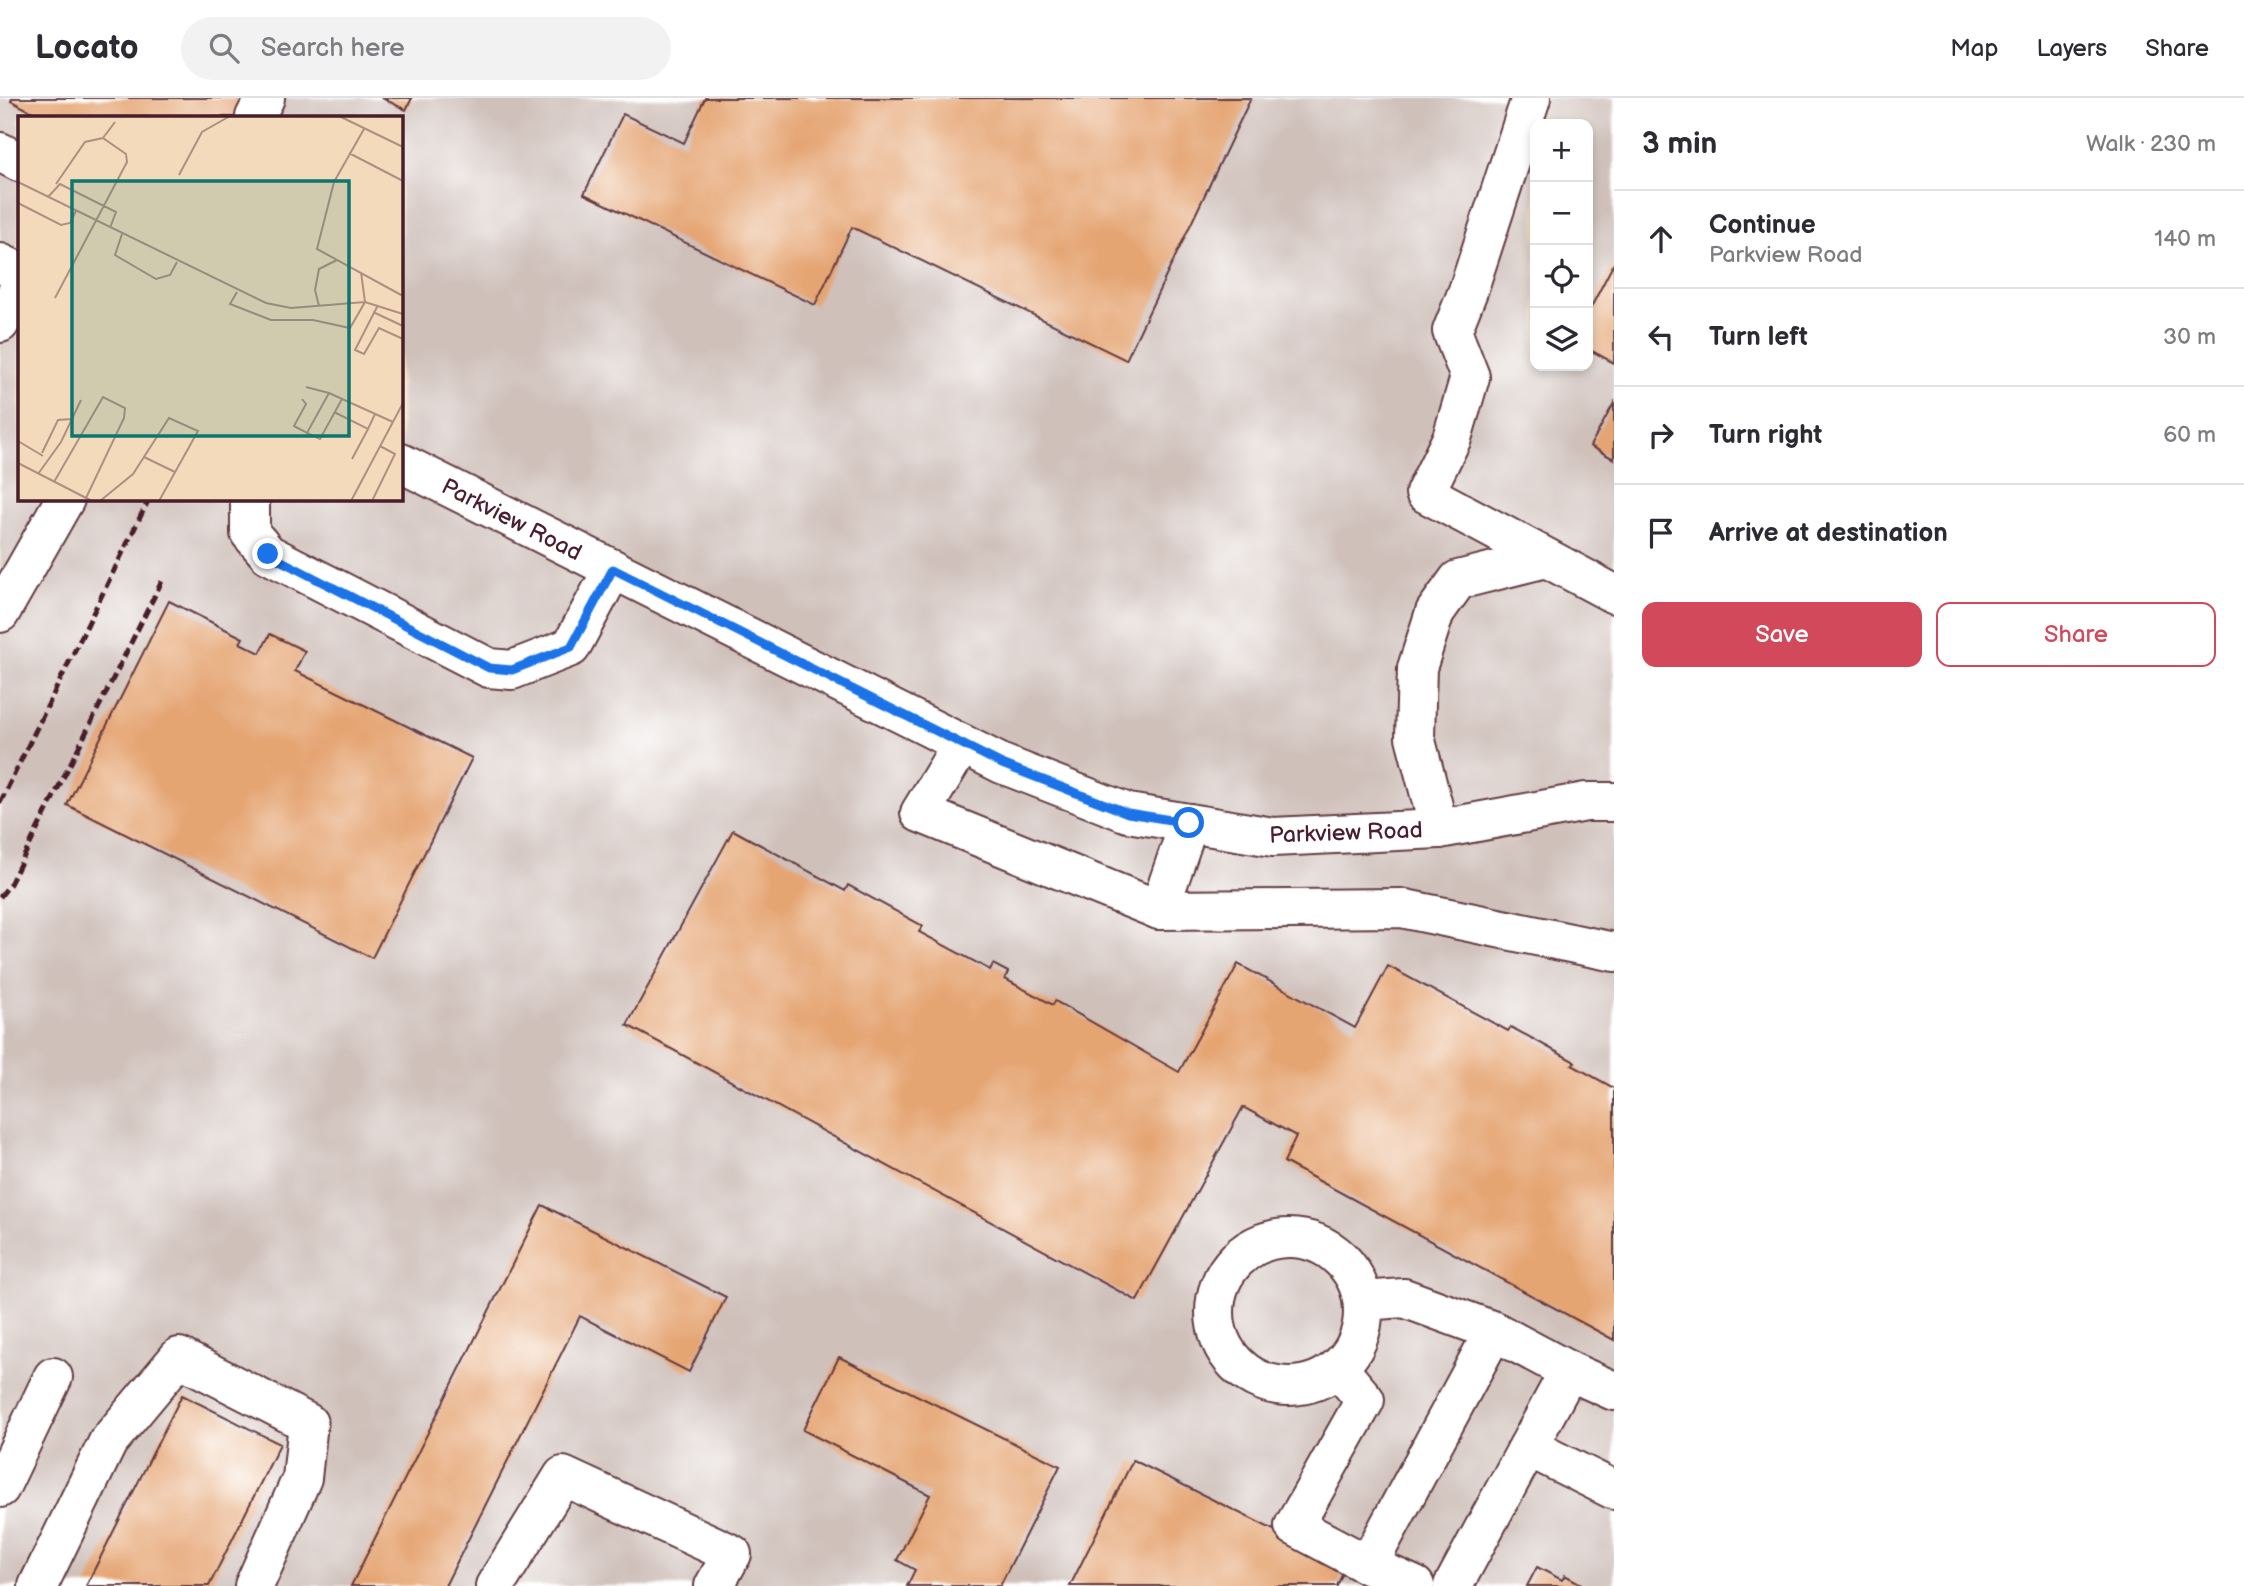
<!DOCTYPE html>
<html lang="en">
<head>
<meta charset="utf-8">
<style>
  body { margin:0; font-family:"Balsamiq Sans",sans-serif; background:#f2f2f3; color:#2b2b33 }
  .controls { position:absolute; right:21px; top:21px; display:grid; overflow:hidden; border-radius:14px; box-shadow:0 4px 10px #0003 }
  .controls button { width:63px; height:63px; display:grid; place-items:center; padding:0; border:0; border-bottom:2px solid #e1e1e2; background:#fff; color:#2b2b33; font:35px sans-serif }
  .stop { position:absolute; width:21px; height:21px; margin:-16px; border:5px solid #1a73e8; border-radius:50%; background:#fff }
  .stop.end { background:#1a73e8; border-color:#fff; box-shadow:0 2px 7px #0008 }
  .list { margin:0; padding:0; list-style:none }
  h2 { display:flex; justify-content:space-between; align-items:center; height:91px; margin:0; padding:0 28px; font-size:30px }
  h2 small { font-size:23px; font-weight:400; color:#7c7c81 }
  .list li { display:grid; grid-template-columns:46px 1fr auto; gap:21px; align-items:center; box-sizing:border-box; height:98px; padding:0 28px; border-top:2px solid #e1e1e2 }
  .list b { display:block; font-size:26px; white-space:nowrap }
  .list p { margin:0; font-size:23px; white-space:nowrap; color:#7c7c81 }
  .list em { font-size:23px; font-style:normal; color:#7c7c81 }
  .actions { display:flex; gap:14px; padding:21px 28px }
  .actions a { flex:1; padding:16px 0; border:2px solid #d1495b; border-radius:14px; text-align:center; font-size:24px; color:#d1495b }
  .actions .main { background:#d1495b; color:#fff }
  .icon { flex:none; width:38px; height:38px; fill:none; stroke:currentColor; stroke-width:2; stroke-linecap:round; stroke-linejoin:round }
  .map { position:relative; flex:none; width:1614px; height:1488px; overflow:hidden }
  header { display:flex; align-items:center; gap:42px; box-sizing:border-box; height:98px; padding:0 35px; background:#fff; border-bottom:2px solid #e1e1e2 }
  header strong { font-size:33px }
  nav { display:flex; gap:38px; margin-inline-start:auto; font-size:24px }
  .search { width:490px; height:63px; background:#f2f2f3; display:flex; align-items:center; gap:18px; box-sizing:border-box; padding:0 24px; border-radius:38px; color:#7c7c81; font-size:26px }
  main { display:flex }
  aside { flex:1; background:#fff }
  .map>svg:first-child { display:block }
  .industrial { fill:#cfc0ba; fill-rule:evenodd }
  .building { fill:#e5a573 }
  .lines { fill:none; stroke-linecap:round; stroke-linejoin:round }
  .minor-casing { stroke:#633b41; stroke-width:42 }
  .minor { stroke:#fff; stroke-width:38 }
  .rail { stroke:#4a1f2b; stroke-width:5; stroke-dasharray:10 5; stroke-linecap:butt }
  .route { stroke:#1a73e8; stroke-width:9 }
  .labels { text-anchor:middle; stroke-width:7; stroke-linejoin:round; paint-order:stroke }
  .street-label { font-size:23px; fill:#4a1f2b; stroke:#fff }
  .inset-road { fill:none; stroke:#af8f81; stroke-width:2 }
  .view { fill:#0f766e; fill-opacity:0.15; stroke:#0f766e; stroke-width:3.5 }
  .inset-edge { fill:none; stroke:#4a1f2b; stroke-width:3.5 }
</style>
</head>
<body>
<header>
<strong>Locato</strong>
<div class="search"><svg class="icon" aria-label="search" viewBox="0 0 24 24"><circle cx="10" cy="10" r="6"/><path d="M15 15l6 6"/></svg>Search here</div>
<nav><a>Map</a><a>Layers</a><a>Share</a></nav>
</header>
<main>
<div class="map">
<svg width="1614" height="1488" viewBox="0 0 1614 1488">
  <rect width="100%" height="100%" fill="#fff"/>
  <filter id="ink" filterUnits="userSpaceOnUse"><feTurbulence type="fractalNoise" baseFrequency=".0143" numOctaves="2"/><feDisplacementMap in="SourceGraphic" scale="14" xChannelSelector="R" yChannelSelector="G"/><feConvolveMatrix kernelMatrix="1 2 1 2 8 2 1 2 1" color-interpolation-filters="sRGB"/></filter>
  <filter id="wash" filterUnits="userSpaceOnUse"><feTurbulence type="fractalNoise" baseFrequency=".00686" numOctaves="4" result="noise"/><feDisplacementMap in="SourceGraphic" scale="28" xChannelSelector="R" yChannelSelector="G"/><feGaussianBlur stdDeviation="1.57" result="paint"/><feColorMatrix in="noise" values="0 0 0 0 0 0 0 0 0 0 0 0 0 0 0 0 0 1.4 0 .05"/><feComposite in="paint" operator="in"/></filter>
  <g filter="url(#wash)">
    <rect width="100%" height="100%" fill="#f2dabb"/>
    <path class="industrial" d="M0 0H1614V1488H0ZM19 19H401V401H19ZM1535 26H1588V268H1535Z"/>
    <g id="blocks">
      <g class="building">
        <path d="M12 0H249L239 19H42L11 3Z"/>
        <path d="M382 0H412L406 12Z"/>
        <path d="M705 0H1251L1126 262 852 129 815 207 584 96 623 16 684 45Z"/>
        <path d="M1614 165V265L1588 251V215Z"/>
        <path d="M1614 305V361L1590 348Z"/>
        <path d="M169 503 243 540 240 545 260 555 270 536 305 553 295 573 472 660 372 860 67 707Z"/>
        <path d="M733 732 845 793 848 787 923 828 919 834 990 872 993 866 1008 874 1005 881 1053 907 1055 903 1179 974 1238 866 1355 930 1388 868 1508 933 1511 929 1575 964 1572 967 1614 990V1242L1284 1064 1296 1038 1243 1009 1137 1203 627 927Z"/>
        <path d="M542 1107 726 1199 689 1274 580 1218 445 1488H351Z"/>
        <path d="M839 1259 1060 1368 1000 1488H907L915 1472 897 1462 930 1397 803 1332Z"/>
        <path d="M182 1297 280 1346 209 1488H86Z"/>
        <path d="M1133 1362 1346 1468 1337 1488H1070Z"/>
        <path d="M1537 1469 1562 1482 1565 1477 1585 1488H1527Z"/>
      </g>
    </g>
  </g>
  <g filter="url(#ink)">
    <use href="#blocks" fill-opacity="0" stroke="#633b41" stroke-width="2"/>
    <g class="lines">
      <defs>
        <g id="minor">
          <path d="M1531 0 1468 193 1452 233 1470 279 1452 340 1425 395 1614 496"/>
          <path d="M255 19 265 0"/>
          <path d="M0 54 19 64"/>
          <path d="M0 165 19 174"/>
          <path d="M0 225 19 191"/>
          <path d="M401 365 1002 666 1128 715 1273 739 1439 731 1586 704H1614"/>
          <path d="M250 401V435L268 456 489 570 512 572 571 549 613 471"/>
          <path d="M0 515 65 401"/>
          <path d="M962 646 920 715 1159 812 1401 810 1614 854"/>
          <path d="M1439 731 1415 639 1417 570 1435 514 1458 482 1546 460"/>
          <path d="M1159 812 1189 725"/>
          <circle cx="1289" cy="1214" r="74"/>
          <path d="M1363 1203 1404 1200 1494 1233 1569 1273 1614 1293"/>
          <path d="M1338 1270 1365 1302 1294 1428 1368 1467 1494 1233"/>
          <path d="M1528 1349 1614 1392"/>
          <path d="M0 1390 53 1279"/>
          <path d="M1368 1467 1415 1488"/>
          <path d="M38 1488 108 1344 179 1259 308 1325 302 1380 254 1488"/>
          <path d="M495 1488 563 1378 732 1456 714 1488"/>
          <path d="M1453 1488 1569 1273"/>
        </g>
      </defs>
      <use href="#minor" class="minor-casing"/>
      <use href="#minor" class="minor"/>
      <g class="rail">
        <path d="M0 705 149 401"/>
        <path d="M0 799 10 786 163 481"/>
      </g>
    </g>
  </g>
  <g class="lines" filter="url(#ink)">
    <path class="route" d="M268 456 489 570 512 572 571 549 613 471 1002 666 1128 715 1189 725"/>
  </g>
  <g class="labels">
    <g class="street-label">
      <text transform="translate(512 421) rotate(27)" y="8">Parkview Road</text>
      <text transform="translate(1346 734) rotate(-2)" y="8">Parkview Road</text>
    </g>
  </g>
  <g transform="translate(18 18)">
    <rect width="385" height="385" fill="#f2dabb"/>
    <path class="inset-road" d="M321 0 385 31M346 13 316 66 299 133 385 180M331 37 385 65M161 59 184 16 212 0M0 66 248 187 273 192 347 186 385 198M38 68 67 26 85 22M30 81 42 68 98 96 92 112M0 87 43 109 52 107 58 95M104 118 97 139 138 163 152 159 159 146M219 176 212 188 253 204H295L332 212 347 186 343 156M37 182 109 46 108 38 85 22 97 6M360 189 337 234 346 238 361 212 385 223M301 190 297 174 301 153 319 144M355 196 385 210M288 271 311 277 375 306M284 283 288 288 276 310 289 317 311 277M316 296 350 313 357 298M289 317 302 323 324 283M0 325 25 340M24 337 40 304 54 303M126 341 157 356M334 343 350 313M0 347 74 385M20 358 43 326 63 284M36 366 85 281 107 292 106 302 68 382M82 385 115 358 151 302 180 315 141 385M333 385 385 287M354 385 377 338 362 330"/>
    <path class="view" d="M54 65H331V320H54Z"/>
    <rect width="385" height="385" class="inset-edge"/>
  </g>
</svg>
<div class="controls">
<button>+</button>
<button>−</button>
<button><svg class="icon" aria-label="locate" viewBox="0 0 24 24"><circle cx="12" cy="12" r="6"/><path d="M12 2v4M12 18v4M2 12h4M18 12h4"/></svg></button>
<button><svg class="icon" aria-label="layers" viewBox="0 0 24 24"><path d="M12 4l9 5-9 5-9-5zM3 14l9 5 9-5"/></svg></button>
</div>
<div class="stop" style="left:1189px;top:725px"></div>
<div class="stop end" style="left:268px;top:456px"></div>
</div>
<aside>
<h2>3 min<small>Walk · 230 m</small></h2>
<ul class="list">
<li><svg class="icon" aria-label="ahead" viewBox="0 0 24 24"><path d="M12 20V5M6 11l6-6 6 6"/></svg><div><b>Continue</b><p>Parkview Road</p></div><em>140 m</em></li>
<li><svg class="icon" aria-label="left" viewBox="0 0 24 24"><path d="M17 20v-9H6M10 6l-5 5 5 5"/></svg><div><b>Turn left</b></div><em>30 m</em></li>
<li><svg class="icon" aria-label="right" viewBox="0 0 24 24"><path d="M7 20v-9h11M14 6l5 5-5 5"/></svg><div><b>Turn right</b></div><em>60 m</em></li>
<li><svg class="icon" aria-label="arrive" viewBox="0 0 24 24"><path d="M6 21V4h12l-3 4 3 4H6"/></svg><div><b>Arrive at destination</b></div></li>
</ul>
<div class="actions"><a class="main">Save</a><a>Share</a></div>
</aside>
</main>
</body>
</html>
